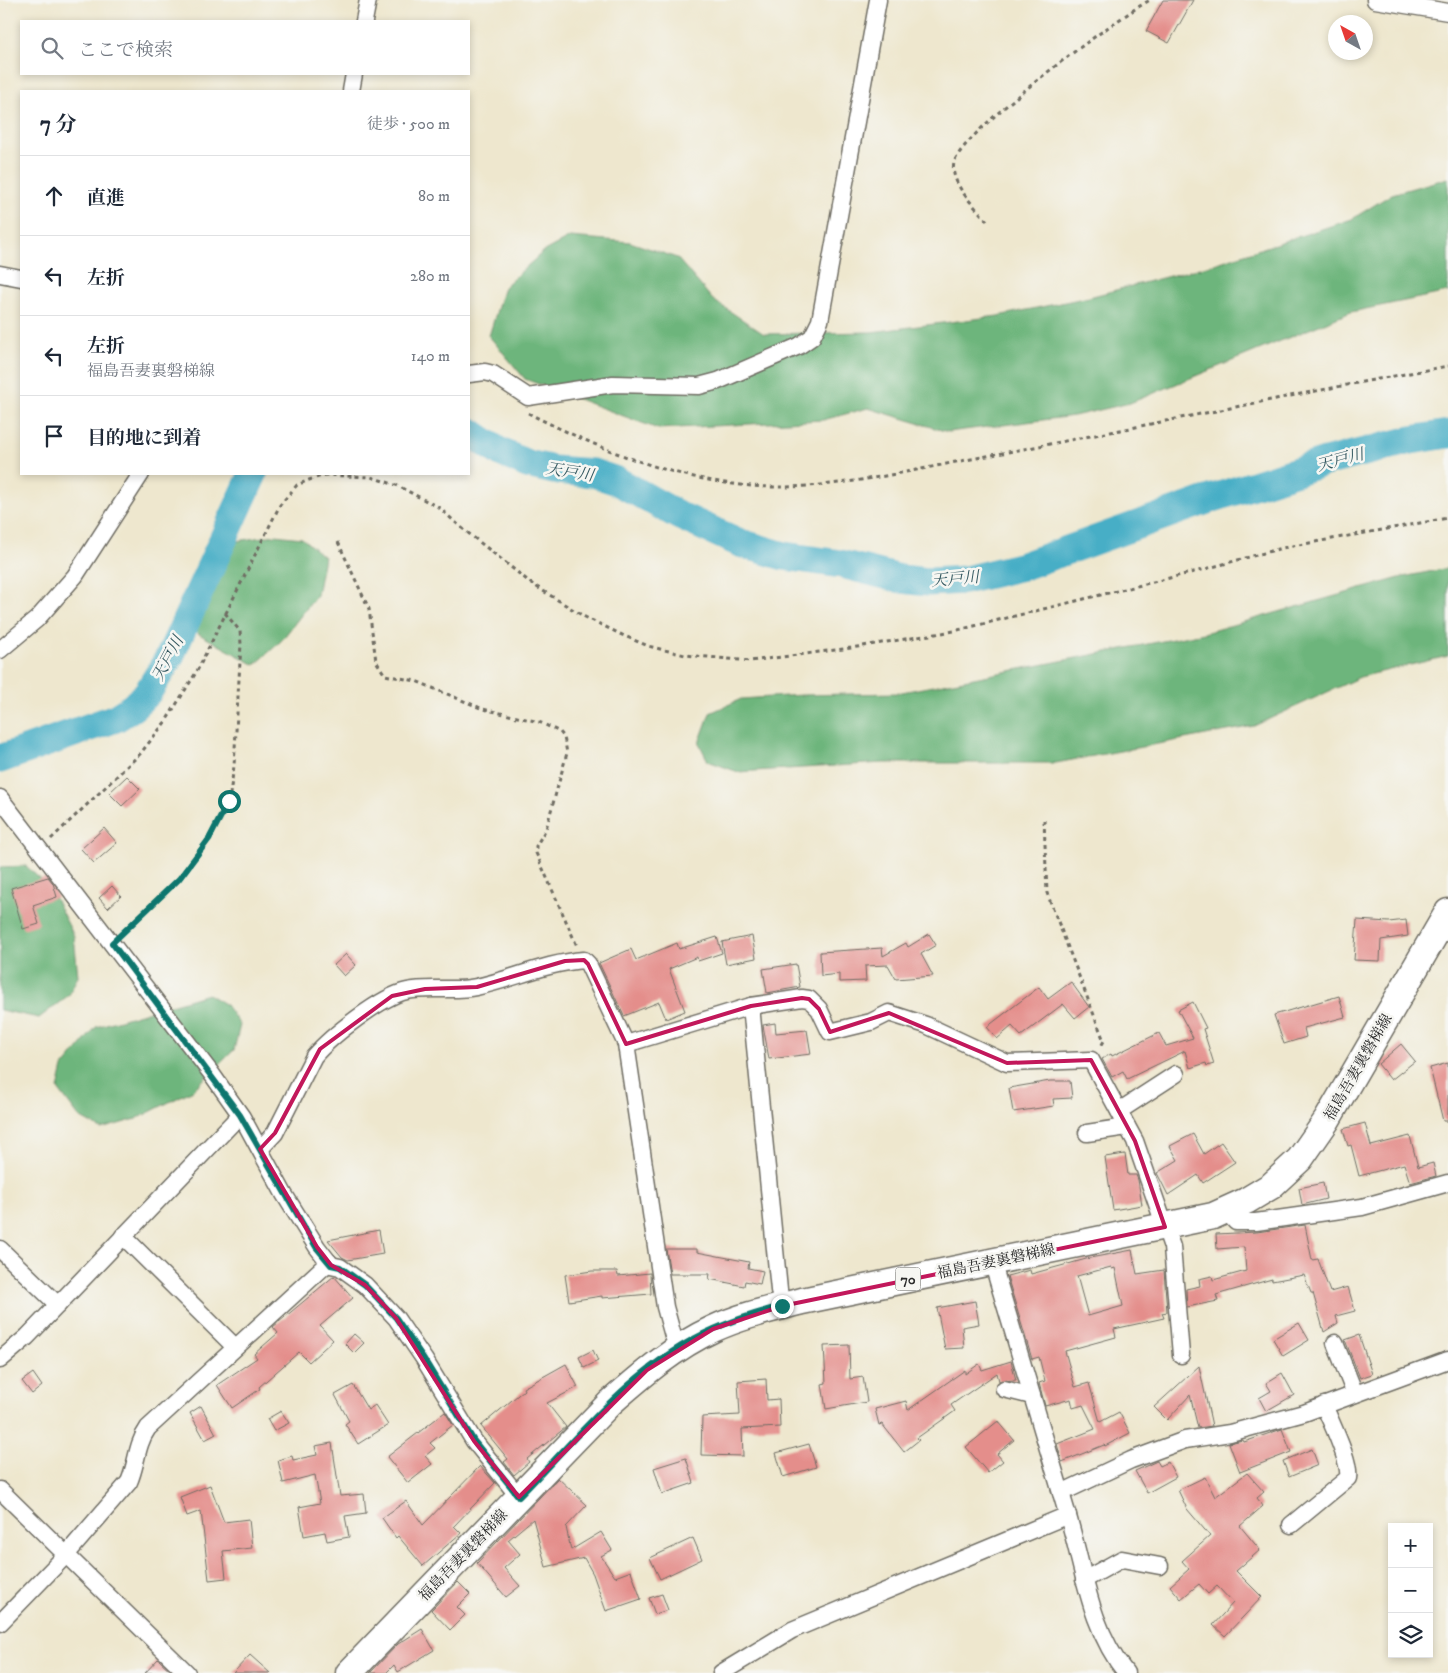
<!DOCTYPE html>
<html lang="ja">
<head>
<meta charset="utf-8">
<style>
  body { margin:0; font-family:"IM FELL DW Pica","Noto Serif JP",serif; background:#f2f2f3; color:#1f2937 }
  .controls { position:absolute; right:15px; bottom:15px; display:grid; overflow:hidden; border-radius:0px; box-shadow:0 2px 8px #0003 }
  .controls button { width:45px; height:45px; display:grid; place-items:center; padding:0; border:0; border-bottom:1px solid #e0e1e3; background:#fff; color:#1f2937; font:25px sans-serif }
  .compass { position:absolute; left:1328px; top:15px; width:45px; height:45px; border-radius:50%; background:#fff; box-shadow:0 2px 8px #0003; rotate:320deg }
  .stop { position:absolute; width:15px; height:15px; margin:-11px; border:4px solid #0f766e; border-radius:50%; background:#fff }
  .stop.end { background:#0f766e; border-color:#fff; box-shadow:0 1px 5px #0008 }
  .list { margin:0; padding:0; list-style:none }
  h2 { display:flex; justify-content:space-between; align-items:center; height:65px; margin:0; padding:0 20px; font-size:21px }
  h2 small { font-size:16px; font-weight:400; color:#747a83 }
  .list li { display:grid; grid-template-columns:32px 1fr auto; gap:15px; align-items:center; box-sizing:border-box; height:80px; padding:0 20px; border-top:1px solid #e0e1e3 }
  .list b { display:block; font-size:19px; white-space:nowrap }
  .list p { margin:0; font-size:16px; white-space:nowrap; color:#747a83 }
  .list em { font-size:16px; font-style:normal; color:#747a83 }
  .icon { flex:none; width:28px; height:28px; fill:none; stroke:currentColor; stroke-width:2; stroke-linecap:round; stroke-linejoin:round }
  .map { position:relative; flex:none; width:1448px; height:1673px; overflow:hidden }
  .search { position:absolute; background:#fff; box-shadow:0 2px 8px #0003; left:20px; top:20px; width:450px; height:55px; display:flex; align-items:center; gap:12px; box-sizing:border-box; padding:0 18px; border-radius:0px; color:#747a83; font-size:19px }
  .panel { position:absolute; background:#fff; box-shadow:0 2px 8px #0003; left:20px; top:90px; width:450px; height:385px; border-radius:0px }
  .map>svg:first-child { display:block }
  .forest { fill:#6db57b; stroke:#4c7053 }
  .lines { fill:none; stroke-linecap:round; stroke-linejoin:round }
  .river { stroke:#47aec6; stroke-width:29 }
  .building { fill:#e48e8b; fill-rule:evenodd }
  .street-casing { stroke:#6f6d64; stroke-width:19 }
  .primary-casing { stroke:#6f6d64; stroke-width:29 }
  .path { stroke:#6f6d64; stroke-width:3; stroke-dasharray:4 4; stroke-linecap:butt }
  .street { stroke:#fff; stroke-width:16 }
  .primary { stroke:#fff; stroke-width:26 }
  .route { stroke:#0f766e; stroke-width:6 }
  .marked { fill:none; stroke:#c2185b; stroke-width:4; stroke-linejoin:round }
  .labels { text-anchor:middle; stroke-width:5; stroke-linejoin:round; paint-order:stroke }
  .shield { fill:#f6f6f2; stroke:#686867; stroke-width:1 }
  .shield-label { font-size:14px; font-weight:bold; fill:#2b2b2b }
  .street-label { font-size:15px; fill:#2b2b2b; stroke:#f6f6f2 }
  .water-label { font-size:16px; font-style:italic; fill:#355961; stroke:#f6f6f2 }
</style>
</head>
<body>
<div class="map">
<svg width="1448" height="1673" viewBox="0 0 1448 1673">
  <rect width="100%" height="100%" fill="#f6f6f2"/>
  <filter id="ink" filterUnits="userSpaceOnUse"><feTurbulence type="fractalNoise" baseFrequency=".02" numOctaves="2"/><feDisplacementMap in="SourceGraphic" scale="10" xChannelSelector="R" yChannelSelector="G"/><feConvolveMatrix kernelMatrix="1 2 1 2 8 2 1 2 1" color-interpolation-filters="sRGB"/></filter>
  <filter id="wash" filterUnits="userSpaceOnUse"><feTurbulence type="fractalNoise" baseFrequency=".0096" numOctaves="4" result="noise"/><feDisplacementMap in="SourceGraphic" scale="20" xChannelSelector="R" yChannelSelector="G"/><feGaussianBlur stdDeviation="1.12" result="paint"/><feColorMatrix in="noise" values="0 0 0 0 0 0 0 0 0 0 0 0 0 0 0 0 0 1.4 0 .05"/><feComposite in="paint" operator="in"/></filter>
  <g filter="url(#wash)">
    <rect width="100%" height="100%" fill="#eee7ce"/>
    <g class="forest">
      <path d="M1448 178V292L1351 312 1130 403 1074 416 948 432 868 408 823 420 658 429 525 379 489 336 504 287 544 251 570 237 630 242 677 258 713 300 764 334 871 332 998 316 1089 297 1208 266 1352 219 1392 194Z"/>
      <path d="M275 535 302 538 324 557 317 595 281 641 255 665 199 634 185 620 187 592 210 561 237 541Z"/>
      <path d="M1448 568V656L1360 677 1254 726 1056 763H883L738 772 708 761 699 743 710 713 741 699 802 695 897 693 1204 633 1403 577Z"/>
      <path d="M26 866 49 887 74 936 78 976 69 995 39 1018 0 1010V867Z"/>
      <path d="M208 994 226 1005 240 1025 234 1050 193 1090 136 1119 101 1129 79 1117 58 1089 63 1067 96 1027Z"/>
    </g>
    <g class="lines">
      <g class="river">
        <path d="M469 431 498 451 527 464 554 470 593 473 617 481 680 516 740 543 784 556 841 564 901 579 928 582 965 580 1023 566 1207 500 1325 462 1411 440 1448 434"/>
        <path d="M0 759 116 718 133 707 148 692 170 656 253 474"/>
      </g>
    </g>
    <g id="blocks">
      <g class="building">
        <path d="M1163 0H1193L1169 43 1146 31Z"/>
        <path d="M127 776 140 789 122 806 109 793Z"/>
        <path d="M104 828 117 843 94 863 81 849Z"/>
        <path d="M48 877 53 883 57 897 33 905 39 924 23 929 11 888Z"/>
        <path d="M112 886 121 896 108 908 99 898Z"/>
        <path d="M1357 920 1389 922 1406 920 1408 936 1381 940 1380 961 1354 960Z"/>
        <path d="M929 934 936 945 921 954 933 976 896 979 888 965 865 966 866 981 839 982V974L821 976 820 952 882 948 883 956 906 943 908 947Z"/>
        <path d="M752 936 756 958 726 964 722 942Z"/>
        <path d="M717 937 722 953 698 961 697 957 669 969 685 1011 666 1019 659 1002 624 1016 599 963 631 949 636 960 677 943 679 949Z"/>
        <path d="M346 954 356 965 344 976 334 965Z"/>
        <path d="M796 964 800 987 767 993 763 969Z"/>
        <path d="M1071 982 1089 1007 1075 1018 1063 1004 1021 1036 1012 1026 997 1039 987 1027 1039 987 1048 999Z"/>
        <path d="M1339 996 1345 1017 1304 1028 1306 1037 1284 1044 1274 1015Z"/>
        <path d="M1193 1002 1206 1028 1203 1029 1214 1064 1207 1066 1206 1063 1190 1068 1185 1051 1127 1079 1123 1071 1112 1077 1102 1059 1111 1054 1112 1056 1159 1033 1166 1046 1193 1038 1178 1010Z"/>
        <path d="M775 1023 776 1033 807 1030 811 1054 769 1059 763 1025Z"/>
        <path d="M1401 1044 1415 1061 1391 1080 1378 1064Z"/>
        <path d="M1448 1063V1121H1443L1430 1068Z"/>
        <path d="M1050 1081H1070L1072 1098 1053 1099 1054 1106 1013 1112 1009 1088Z"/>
        <path d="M1365 1123 1371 1146 1410 1136 1418 1167 1433 1163 1436 1176 1410 1183 1404 1164 1359 1176 1351 1145 1348 1146 1343 1129Z"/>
        <path d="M1193 1134 1204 1154 1221 1142 1235 1162 1203 1183 1198 1175 1168 1195 1157 1173 1178 1160 1170 1146Z"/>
        <path d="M1125 1154 1128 1175H1136L1138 1180 1142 1205 1113 1210 1105 1157Z"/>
        <path d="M1323 1183 1326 1199 1302 1205 1299 1188Z"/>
        <path d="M1305 1225 1312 1260 1318 1259 1330 1292 1348 1287 1355 1311 1336 1316 1338 1323 1324 1332 1313 1293H1311L1304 1275 1272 1281V1279L1216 1295 1218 1301 1187 1307 1186 1289 1200 1286 1199 1279 1212 1276 1213 1280 1246 1271 1244 1247 1217 1249 1216 1234 1257 1232Z"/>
        <path d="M379 1230 383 1254 348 1260 342 1257 328 1240Z"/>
        <path d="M666 1249H697V1252L749 1262 748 1268 763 1271 760 1284 745 1281 744 1286 709 1279 710 1274H670Z"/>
        <path d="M1132 1250 1137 1274 1164 1270 1167 1312 1162 1313 1164 1318 1114 1329 1116 1337 1065 1351 1075 1387 1089 1383 1100 1422 1119 1412 1130 1433 1105 1446 1104 1445 1062 1462 1057 1444 1095 1429 1083 1405 1073 1408 1071 1399 1045 1406 1039 1383 1045 1381 1039 1357 1032 1359 1007 1276 1030 1270 1031 1274 1090 1258ZM1111 1267 1112 1269 1115 1268 1123 1306 1088 1316 1077 1276Z"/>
        <path d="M592 1271H617L618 1276 650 1273 651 1294 602 1298V1296L569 1301 565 1275Z"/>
        <path d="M334 1276 353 1298 320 1326 333 1340 309 1362 299 1352 259 1387 260 1389 232 1408 217 1385 257 1358 254 1354 278 1333 273 1327Z"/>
        <path d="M975 1301 979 1324 962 1327 964 1348 945 1349 937 1308Z"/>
        <path d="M1299 1323 1309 1340 1283 1356 1273 1339Z"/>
        <path d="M354 1334 364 1343 354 1353 345 1344Z"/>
        <path d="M1359 1335 1372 1374 1360 1378 1345 1340Z"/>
        <path d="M849 1345 850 1379 863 1377 867 1402 826 1409 822 1384 826 1383 824 1346Z"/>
        <path d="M593 1350 598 1361 584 1368 579 1357Z"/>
        <path d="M1011 1361 1016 1380 999 1381 997 1373 951 1405 955 1411 917 1438 919 1440 904 1452 882 1424 879 1425 875 1409 906 1401 908 1410 965 1370V1374L979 1364 982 1370Z"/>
        <path d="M566 1364 578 1387 547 1403 566 1427 527 1459 529 1462 514 1475 504 1462 508 1459 481 1426 524 1390 523 1388Z"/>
        <path d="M1199 1366 1212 1426 1198 1428 1190 1395 1167 1420 1154 1407Z"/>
        <path d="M33 1373 42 1386 32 1394 22 1381Z"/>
        <path d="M1282 1373 1294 1395 1266 1411 1259 1398 1271 1391 1266 1383Z"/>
        <path d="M766 1379 767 1400 779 1399 780 1427 742 1429 743 1456 701 1455 702 1417 740 1415 738 1381Z"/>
        <path d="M353 1385 368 1410 375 1405 388 1425 358 1444 345 1424 349 1421 335 1395Z"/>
        <path d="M201 1406 216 1434 205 1440 190 1413Z"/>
        <path d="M281 1411 289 1423 274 1431 267 1419Z"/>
        <path d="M445 1412 453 1425 430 1443 435 1448 425 1456 432 1464 408 1483 387 1457Z"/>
        <path d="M998 1421 1014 1440 997 1454 1003 1461 988 1473 966 1447Z"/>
        <path d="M1282 1429 1291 1452 1240 1472 1229 1443 1243 1440 1244 1442Z"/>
        <path d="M332 1443 340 1496 364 1494 366 1513 345 1516 349 1537 327 1541 325 1532 304 1536 299 1507 320 1503 315 1475 283 1483 278 1460 292 1456 293 1460 317 1455 315 1446Z"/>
        <path d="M809 1444 816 1467 783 1477 776 1453Z"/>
        <path d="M1312 1449 1318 1465 1289 1477 1283 1461Z"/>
        <path d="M686 1458 694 1483 662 1494 654 1468Z"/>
        <path d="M1157 1461 1160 1466 1168 1462 1176 1477 1147 1493 1135 1471Z"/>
        <path d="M480 1466 495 1483 454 1526 461 1533 423 1566 398 1536 396 1538 382 1518 406 1501 423 1525Z"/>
        <path d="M1247 1473 1264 1492 1257 1498 1263 1506 1240 1526 1260 1550 1236 1571 1262 1597 1225 1636 1213 1625 1233 1603 1217 1586 1208 1594 1199 1584 1181 1599 1170 1586 1189 1569 1182 1561 1210 1536 1187 1509 1178 1490 1205 1477 1215 1497Z"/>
        <path d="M558 1478 587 1505 566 1527 571 1550 601 1532 612 1550 601 1556 615 1577 631 1571 641 1599 606 1611 593 1574 584 1558 546 1567 533 1519 508 1540 520 1554 504 1568 520 1586 506 1597 477 1563Z"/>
        <path d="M210 1485 224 1522 249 1519 252 1548 223 1551 226 1578 209 1580 201 1511 187 1516 180 1497Z"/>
        <path d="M693 1538 702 1559 660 1579 650 1558Z"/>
        <path d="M458 1582 470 1594 457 1607 465 1615 450 1630 431 1610Z"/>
        <path d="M662 1594 668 1610 655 1614 649 1598Z"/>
        <path d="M422 1629 434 1650 398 1672 394 1665 386 1673H370L398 1644Z"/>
        <path d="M250 1655 270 1673H233Z"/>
        <path d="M158 1659 173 1673H145Z"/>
      </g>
    </g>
  </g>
  <g filter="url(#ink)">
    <use href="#blocks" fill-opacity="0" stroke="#6f6d64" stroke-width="1"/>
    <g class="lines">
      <defs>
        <g id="street">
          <path d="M1375 0 1448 12"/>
          <path d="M364 21 368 0"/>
          <path d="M351 91 354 74"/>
          <path d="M0 274 21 278"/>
          <path d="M469 374 485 372 493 374 528 397 613 384 699 386 718 381 799 346 812 337 820 321 878 0"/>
          <path d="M0 650 37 619 75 576 141 474"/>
          <path d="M0 798 211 1073 242 1117 284 1194 317 1247 331 1265 340 1267 365 1285 396 1318 424 1359 474 1441 519 1497"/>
          <path d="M751 1006 779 1290 782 1306"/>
          <path d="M626 1044 751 1006 802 998 809 999 819 1009 830 1032 871 1022 889 1013 926 1025 1007 1063 1091 1060 1135 1141 1172 1247 1181 1355"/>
          <path d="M1119 1111 1176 1074"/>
          <path d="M1087 1133 1127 1127"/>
          <path d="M260 1149 275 1133 314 1056C331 1036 382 996 407 991 430 986 454 992 476 987 513 979 546 963 584 960L588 964 626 1044 665 1307 673 1336 679 1348"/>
          <path d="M1225 1210 1236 1222H1256L1362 1207 1448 1183"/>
          <path d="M123 1236 235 1347"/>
          <path d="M0 1249 58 1305"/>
          <path d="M992 1261C1017 1345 1042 1429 1067 1513 1084 1568 1089 1627 1126 1673"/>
          <path d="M1335 1343 1355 1394"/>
          <path d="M0 1360 27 1337 240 1115"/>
          <path d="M1004 1389 1032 1396"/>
          <path d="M0 1490 187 1673"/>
          <path d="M1061 1493 1131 1460 1185 1440 1230 1433 1304 1413 1448 1360"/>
          <path d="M1291 1525 1348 1478C1351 1462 1331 1423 1324 1405"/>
          <path d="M1084 1580 1122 1559 1160 1566"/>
          <path d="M0 1623 66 1555 129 1482C137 1464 136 1445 148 1428L329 1262"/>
          <path d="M721 1673 792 1630 1068 1515"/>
        </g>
        <path id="primary" d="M349 1673 610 1403C642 1375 674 1347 713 1329 741 1316 772 1309 802 1301L1213 1216 1246 1201 1271 1186 1300 1159 1327 1120 1448 912"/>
      </defs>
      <use href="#street" class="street-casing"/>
      <use href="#primary" class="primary-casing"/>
      <g class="path">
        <path d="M987 221C976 207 949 184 954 163 962 131 1115 19 1150 0"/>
        <path d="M528 413C597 448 674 480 752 486 830 492 911 470 987 456 1141 427 1294 394 1448 366"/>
        <path d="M338 542 369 609 376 661 385 675 416 681 483 709 539 722 560 732 564 737 567 753 546 829 536 846V853L577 946"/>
        <path d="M1044 820 1047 893 1104 1041 1100 1048"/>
        <path d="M51 839 140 754 166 721 197 671 280 505 297 485 309 480 325 475 371 477 396 485 438 507 462 528 532 584 585 617 620 634 648 646 685 655 751 661 851 648 954 631 1198 571 1282 548 1448 518"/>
        <path d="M123 932 179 879 209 839 229 801 234 766 241 644 240 631 225 613"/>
      </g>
      <use href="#street" class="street"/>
      <use href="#primary" class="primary"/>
    </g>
  </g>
  <g class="lines" filter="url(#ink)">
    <path class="route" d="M229 801 209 839 179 879 112 943 240 1115 316 1247 331 1265 340 1267 365 1285 396 1318 424 1359 474 1441 519 1497C578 1437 635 1363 714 1329 736 1319 759 1312 782 1306"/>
  </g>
  <path class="marked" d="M584 960 588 964 626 1044 751 1006 802 998 809 999 819 1009 830 1032 889 1013 1007 1063 1091 1060 1135 1141 1165 1227 782 1306 713 1329 647 1370 519 1497 474 1441 396 1318 365 1285 331 1265 317 1247 260 1149 275 1133 320 1049 392 996 425 989 477 987 565 961Z"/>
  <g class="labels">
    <rect class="shield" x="895.5" y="1267.5" width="25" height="23" rx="4"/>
    <g class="shield-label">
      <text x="908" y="1284">70</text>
    </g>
    <g class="street-label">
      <text transform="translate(1358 1067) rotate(-60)" y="5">福島吾妻裏磐梯線</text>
      <text transform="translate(996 1261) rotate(-12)" y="5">福島吾妻裏磐梯線</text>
      <text transform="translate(463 1555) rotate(-46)" y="5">福島吾妻裏磐梯線</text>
    </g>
    <g class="water-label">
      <text transform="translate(1340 459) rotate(-15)" y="6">天戸川</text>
      <text transform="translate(570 471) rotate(9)" y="6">天戸川</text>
      <text transform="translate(955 578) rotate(-5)" y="6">天戸川</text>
      <text transform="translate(167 658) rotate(-62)" y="6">天戸川</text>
    </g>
  </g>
</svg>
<div class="controls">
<button>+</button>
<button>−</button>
<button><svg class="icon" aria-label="layers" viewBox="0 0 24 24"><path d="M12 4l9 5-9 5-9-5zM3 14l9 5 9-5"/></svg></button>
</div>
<svg class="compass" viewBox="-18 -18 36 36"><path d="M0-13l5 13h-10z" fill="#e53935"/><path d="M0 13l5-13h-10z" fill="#747a83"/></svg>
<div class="stop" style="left:229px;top:801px"></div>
<div class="stop end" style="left:782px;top:1306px"></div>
<div class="search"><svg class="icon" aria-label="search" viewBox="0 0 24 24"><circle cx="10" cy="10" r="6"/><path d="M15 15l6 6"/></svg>ここで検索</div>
<section class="panel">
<h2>7 分<small>徒歩 · 500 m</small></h2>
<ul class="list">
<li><svg class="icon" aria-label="ahead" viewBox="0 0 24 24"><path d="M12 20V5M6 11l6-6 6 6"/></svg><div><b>直進</b></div><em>80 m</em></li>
<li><svg class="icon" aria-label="left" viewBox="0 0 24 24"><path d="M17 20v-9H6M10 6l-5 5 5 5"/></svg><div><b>左折</b></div><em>280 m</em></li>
<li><svg class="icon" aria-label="left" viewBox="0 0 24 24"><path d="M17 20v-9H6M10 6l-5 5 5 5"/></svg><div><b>左折</b><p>福島吾妻裏磐梯線</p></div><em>140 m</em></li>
<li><svg class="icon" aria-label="arrive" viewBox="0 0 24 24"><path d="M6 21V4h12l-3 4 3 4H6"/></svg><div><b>目的地に到着</b></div></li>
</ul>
</section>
</div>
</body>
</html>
